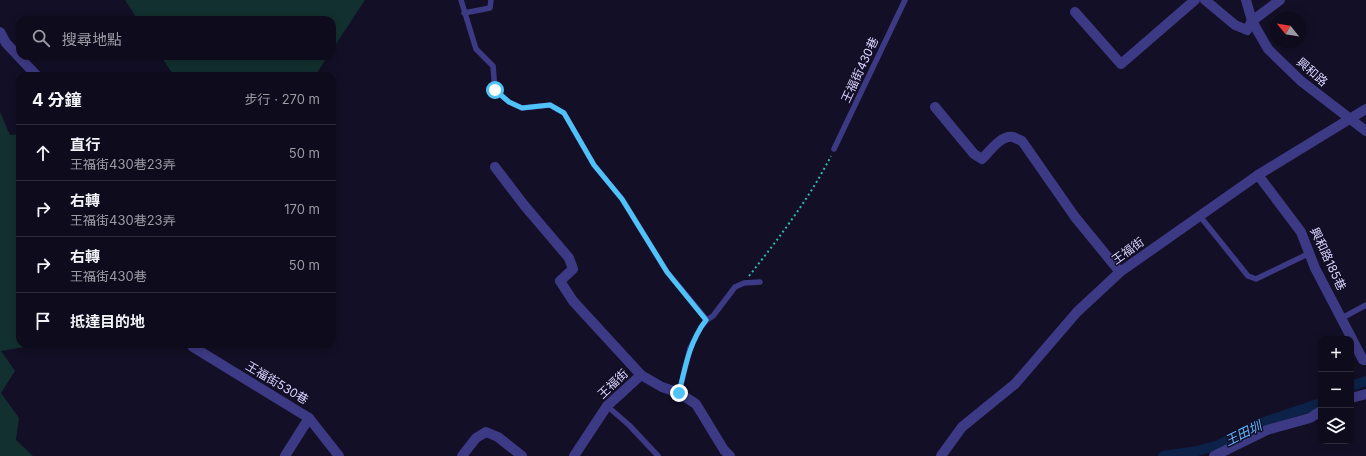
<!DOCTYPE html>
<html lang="zh-TW">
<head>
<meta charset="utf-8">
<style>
  body { margin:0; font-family:Inter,"Noto Sans TC",sans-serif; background:#171425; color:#f1f3f6 }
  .controls { position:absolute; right:12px; bottom:12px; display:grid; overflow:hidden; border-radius:8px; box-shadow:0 2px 10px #0003 }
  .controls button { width:36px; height:36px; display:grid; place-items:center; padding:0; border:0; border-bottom:1px solid #2e2b3b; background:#0e0b1c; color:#f1f3f6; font:20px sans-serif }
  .compass { position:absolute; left:1270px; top:12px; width:36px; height:36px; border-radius:50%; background:#0e0b1c; box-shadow:0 2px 10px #0003; rotate:300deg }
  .stop { position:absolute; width:12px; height:12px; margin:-9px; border:3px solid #4fc3f7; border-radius:50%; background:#fff }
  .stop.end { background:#4fc3f7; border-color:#fff; box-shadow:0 1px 4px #0008 }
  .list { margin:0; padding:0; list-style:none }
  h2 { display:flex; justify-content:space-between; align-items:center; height:52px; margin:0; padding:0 16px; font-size:17px }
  h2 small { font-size:13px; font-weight:400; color:#9b9ba3 }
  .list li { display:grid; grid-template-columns:26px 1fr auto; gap:12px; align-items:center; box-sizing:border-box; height:56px; padding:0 16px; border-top:1px solid #2e2b3b }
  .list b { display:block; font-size:15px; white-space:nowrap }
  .list p { margin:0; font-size:13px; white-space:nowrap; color:#9b9ba3 }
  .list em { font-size:13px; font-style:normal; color:#9b9ba3 }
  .icon { flex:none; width:22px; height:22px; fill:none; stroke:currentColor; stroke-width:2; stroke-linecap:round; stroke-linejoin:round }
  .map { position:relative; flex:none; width:1366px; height:456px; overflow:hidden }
  .search { position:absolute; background:#0e0b1c; box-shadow:0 2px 10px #0003; left:16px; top:16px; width:320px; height:44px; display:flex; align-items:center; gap:10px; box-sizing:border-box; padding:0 14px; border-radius:12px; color:#9b9ba3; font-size:15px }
  .panel { position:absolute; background:#0e0b1c; box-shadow:0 2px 10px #0003; left:16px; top:72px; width:320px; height:276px; border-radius:12px }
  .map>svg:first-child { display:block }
  .green { fill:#12302f }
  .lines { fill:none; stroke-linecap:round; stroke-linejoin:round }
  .canal { stroke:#0c2248; stroke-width:10 }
  .path { stroke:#2fb8b0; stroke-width:2; stroke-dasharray:2 3; stroke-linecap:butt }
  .lane { stroke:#3d3a85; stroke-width:5.5 }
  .street { stroke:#3d3a85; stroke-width:10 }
  .route { stroke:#4fc3f7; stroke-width:5 }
  .labels { text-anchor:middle; stroke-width:3; stroke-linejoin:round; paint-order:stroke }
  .street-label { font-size:12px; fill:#d9d4ff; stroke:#130f26 }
  .water-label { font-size:13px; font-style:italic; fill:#62b6ff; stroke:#130f26 }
</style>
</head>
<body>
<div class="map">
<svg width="1366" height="456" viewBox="0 0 1366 456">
  <rect width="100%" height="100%" fill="#130f26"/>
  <g class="green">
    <path d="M125 0H365L332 50V20H138Z"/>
    <path d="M161 56H328L315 76H174Z"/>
    <path d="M0 112 10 135 20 134V344H42L1 351 15 371 1 393 19 418 16 440 33 456H0Z"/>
  </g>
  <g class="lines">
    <g class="canal">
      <path d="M1351 386 1366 381"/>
      <path d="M1163 456 1197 451 1219 445 1258 424 1321 403"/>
    </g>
    <path class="path" d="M749 276C779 238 809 199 831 156"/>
    <g class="lane">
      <path d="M461 0 476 49 493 66 495 90 509 102 522 108 550 105 564 113 594 165 622 199 667 272 707 320"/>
      <path d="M464 13 490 8 491 0"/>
      <path d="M834 149 905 0"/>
      <path d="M1199 215 1248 276 1256 279 1310 253"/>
      <path d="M1342 318 1366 305"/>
      <path d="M679 393 690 348 701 327 707 320 713 316 735 287 744 283 760 282"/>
      <path d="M607 406 629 425 658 456"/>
    </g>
    <g class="street">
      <path d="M1205 0 1235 25 1247 30 1252 21 1280 0"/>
      <path d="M1246 0 1252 21 1268 49 1301 81 1366 131"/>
      <path d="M1075 12 1121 64 1195 0"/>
      <path d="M0 32 6 43 37 76"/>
      <path d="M935 107 974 154 982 159C990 151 1001 135 1013 137 1016 138 1019 140 1022 141L1075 217 1120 272"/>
      <path d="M495 167 524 205 569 258 573 269 560 281 573 301 641 375 662 387 679 393 696 404 724 450 730 456"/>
      <path d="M1258 175 1301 232 1315 268 1363 360H1366"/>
      <path d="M191 344 193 347 309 418 339 456"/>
      <path d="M1351 398 1366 394"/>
      <path d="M285 456 309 418"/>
      <path d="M462 456 476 438 486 432 498 437 522 456"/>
      <path d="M574 456 607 406 641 375"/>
      <path d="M941 456 962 427 1015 384 1077 312 1120 272 1258 175 1366 109"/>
      <path d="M1214 456 1267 430 1310 418 1321 411"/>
    </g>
  </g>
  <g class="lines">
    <path class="route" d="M495 90 509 102 522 108 550 105 564 113 594 165 622 199 667 272 706 320C690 341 685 367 679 393"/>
  </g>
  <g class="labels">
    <g class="street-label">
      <text transform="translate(860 70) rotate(-65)" y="4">王福街430巷</text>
      <text transform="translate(1312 72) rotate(41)" y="4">興和路</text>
      <text transform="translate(1128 251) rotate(-36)" y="4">王福街</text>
      <text transform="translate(1328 259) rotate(65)" y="4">興和路185巷</text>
      <text transform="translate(277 383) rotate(31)" y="4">王福街530巷</text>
      <text transform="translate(613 384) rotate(-43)" y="4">王福街</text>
    </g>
    <g class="water-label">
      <text transform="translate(1243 433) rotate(-26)" y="5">王田圳</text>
    </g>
  </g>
</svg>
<div class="controls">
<button>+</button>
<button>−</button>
<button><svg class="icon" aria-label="layers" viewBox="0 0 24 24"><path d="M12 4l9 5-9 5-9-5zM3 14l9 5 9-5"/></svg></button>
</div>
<svg class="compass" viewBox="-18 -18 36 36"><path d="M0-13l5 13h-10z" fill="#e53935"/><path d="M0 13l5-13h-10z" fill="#9b9ba3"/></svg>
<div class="stop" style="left:495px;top:90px"></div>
<div class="stop end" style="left:679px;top:393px"></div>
<div class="search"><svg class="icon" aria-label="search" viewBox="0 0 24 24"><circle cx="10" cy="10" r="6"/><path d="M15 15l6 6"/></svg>搜尋地點</div>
<section class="panel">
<h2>4 分鐘<small>步行 · 270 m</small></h2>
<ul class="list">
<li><svg class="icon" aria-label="ahead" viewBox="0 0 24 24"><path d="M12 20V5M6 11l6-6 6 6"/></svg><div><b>直行</b><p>王福街430巷23弄</p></div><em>50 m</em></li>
<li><svg class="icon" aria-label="right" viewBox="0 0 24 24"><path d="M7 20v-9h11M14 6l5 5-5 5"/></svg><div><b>右轉</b><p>王福街430巷23弄</p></div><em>170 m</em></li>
<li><svg class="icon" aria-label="right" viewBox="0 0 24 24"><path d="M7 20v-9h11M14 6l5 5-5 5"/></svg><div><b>右轉</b><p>王福街430巷</p></div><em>50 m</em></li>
<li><svg class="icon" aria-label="arrive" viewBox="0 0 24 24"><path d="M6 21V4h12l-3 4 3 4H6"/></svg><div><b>抵達目的地</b></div></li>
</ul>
</section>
</div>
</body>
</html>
